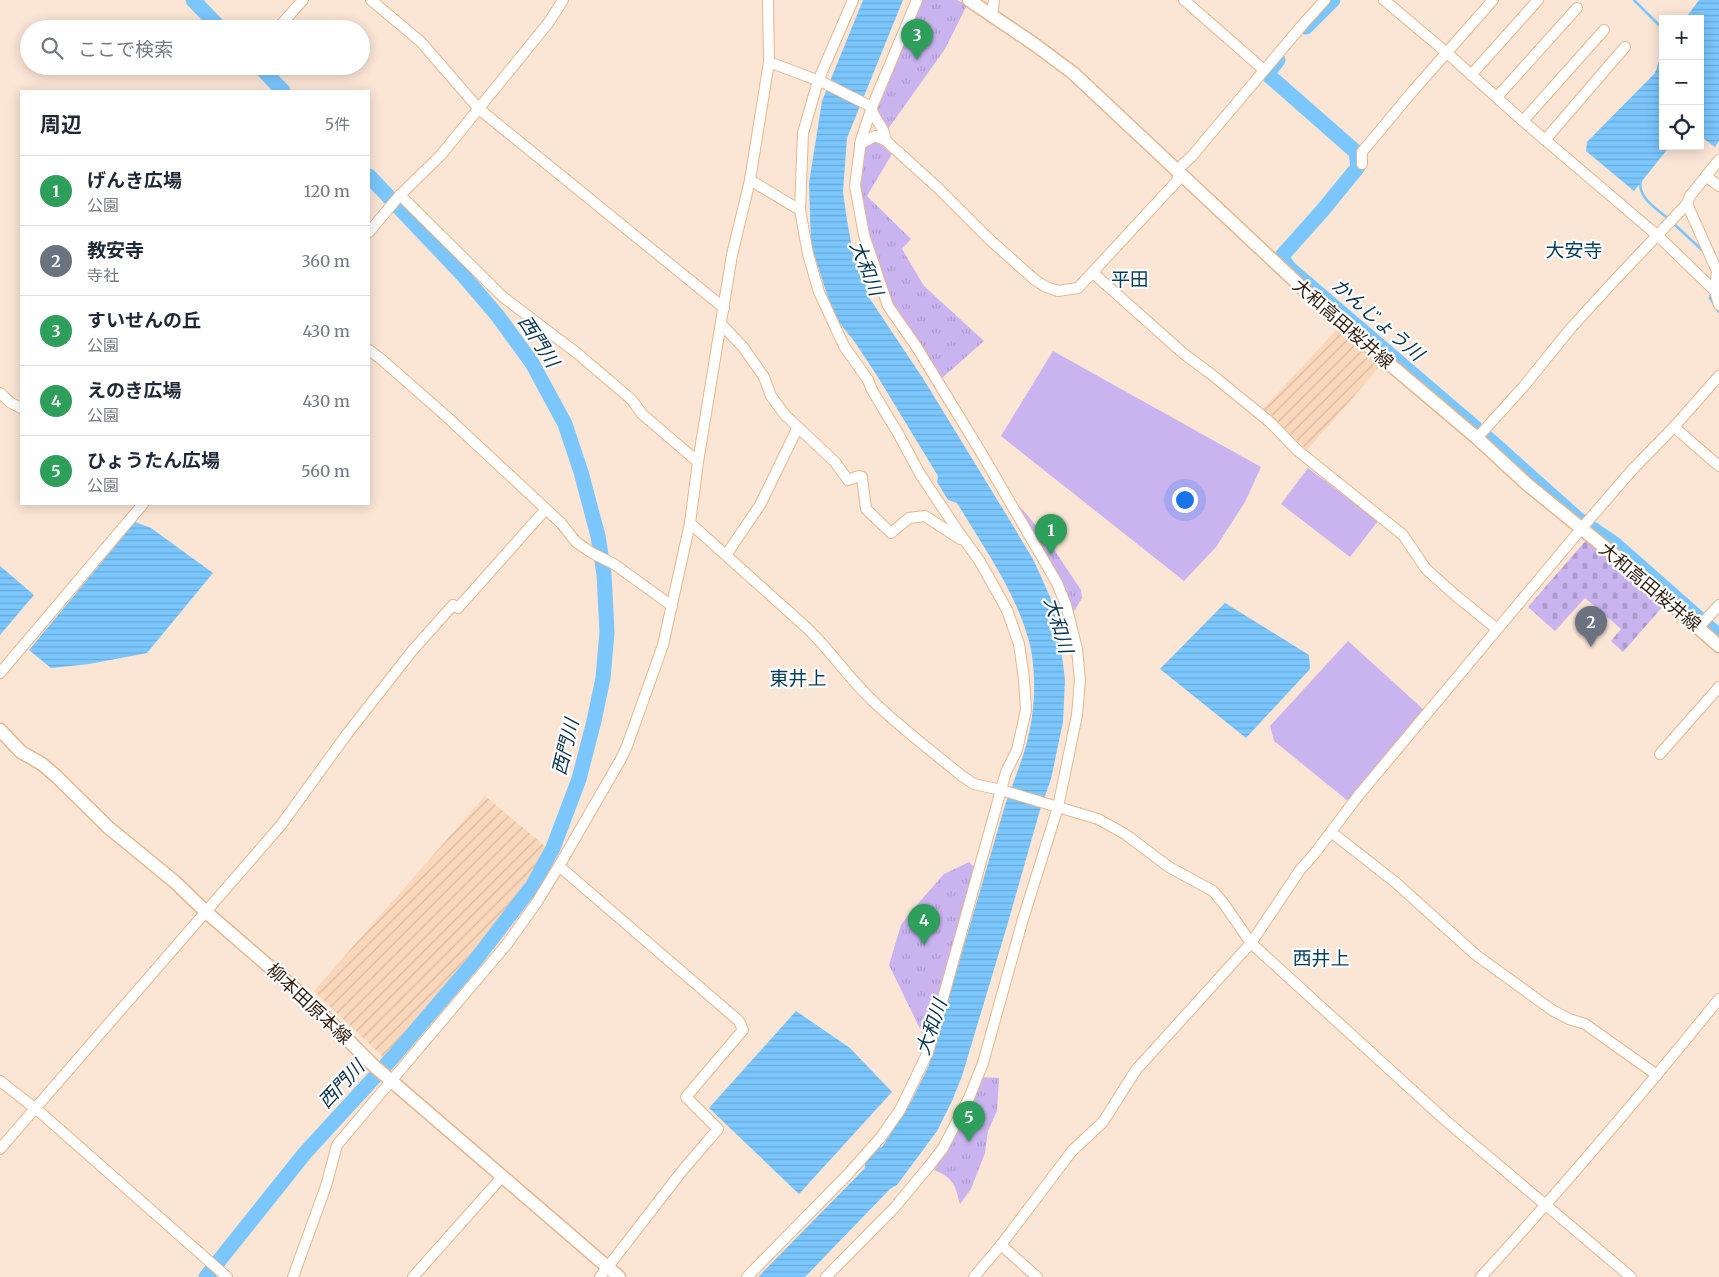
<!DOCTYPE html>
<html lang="ja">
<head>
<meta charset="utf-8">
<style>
  body { margin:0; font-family:Merriweather,"Noto Sans JP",serif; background:#f2f2f3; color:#1f2937 }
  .controls { position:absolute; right:15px; top:15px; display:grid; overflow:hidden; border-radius:0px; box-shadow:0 2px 12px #0003 }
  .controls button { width:45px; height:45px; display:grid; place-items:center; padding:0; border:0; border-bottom:1px solid #e0e1e3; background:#fff; color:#1f2937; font:25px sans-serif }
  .you { position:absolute; left:1184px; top:499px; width:18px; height:18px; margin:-12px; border:4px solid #fff; border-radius:50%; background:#1a73e8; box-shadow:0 0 0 8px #1a73e833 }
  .badge { display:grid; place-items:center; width:32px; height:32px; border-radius:50%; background:#3481b4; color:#fff; font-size:16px; font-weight:700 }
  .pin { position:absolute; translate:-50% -41px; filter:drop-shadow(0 1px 2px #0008) }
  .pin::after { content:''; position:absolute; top:26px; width:18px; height:15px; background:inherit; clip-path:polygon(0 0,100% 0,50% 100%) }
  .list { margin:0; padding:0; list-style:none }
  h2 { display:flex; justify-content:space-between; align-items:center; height:65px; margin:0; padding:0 20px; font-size:21px }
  h2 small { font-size:16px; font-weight:400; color:#747a83 }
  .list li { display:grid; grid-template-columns:32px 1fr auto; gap:15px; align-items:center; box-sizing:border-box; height:70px; padding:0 20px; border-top:1px solid #e0e1e3 }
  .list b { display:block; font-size:19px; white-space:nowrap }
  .list p { margin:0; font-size:16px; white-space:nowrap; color:#747a83 }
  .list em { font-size:16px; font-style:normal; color:#747a83 }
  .icon { flex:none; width:28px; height:28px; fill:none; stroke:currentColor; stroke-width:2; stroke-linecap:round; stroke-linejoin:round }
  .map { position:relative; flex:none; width:1719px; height:1277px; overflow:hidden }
  .search { position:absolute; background:#fff; box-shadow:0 2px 12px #0003; left:20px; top:20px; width:350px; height:55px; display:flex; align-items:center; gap:12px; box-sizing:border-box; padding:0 18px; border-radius:28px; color:#747a83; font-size:19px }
  .panel { position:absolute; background:#fff; box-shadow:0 2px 12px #0003; left:20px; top:90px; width:350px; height:415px; border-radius:0px }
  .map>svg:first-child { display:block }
  .industrial { fill:url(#industrial-furrows) }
  .grass { fill:url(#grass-tufts) }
  .cemetery { fill:url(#cemetery-stones) }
  .pitch { fill:#cab4f0 }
  .water { fill:url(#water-rules) }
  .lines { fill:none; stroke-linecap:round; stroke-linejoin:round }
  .stream { stroke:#7ac6fd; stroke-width:2.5 }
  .river { stroke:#7ac6fd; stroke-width:15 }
  .minor-casing { stroke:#e8b68c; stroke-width:12 }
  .major-casing { stroke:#e8b68c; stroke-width:15 }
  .minor { stroke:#fff; stroke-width:10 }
  .major { stroke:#fff; stroke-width:12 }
  .labels { text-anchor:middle; stroke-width:4.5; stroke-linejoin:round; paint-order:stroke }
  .street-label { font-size:18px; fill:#352111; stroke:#fff }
  .neighbourhood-label { font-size:19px; fill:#023e5f; stroke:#fff }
  .water-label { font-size:19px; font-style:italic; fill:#07344e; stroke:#fff }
</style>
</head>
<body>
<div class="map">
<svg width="1719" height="1277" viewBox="0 0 1719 1277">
  <defs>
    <pattern id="industrial-furrows" width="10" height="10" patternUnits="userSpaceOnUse" patternTransform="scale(1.25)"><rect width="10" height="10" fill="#fad7ba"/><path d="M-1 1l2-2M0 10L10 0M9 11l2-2" fill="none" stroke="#d7b89f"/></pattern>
    <pattern id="grass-tufts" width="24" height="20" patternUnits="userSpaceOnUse" patternTransform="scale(1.25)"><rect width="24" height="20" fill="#cab4f0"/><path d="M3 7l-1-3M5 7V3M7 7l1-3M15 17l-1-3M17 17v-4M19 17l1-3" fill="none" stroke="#ae9acd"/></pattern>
    <pattern id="cemetery-stones" width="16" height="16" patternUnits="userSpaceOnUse" patternTransform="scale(1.25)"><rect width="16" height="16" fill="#cab4f0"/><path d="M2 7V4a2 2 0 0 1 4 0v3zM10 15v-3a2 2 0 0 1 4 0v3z" fill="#ae9acd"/></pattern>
    <pattern id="water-rules" width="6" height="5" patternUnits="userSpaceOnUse" patternTransform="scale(1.25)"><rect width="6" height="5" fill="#7ac6fd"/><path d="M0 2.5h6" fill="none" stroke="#6aaad8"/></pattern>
  </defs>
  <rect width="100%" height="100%" fill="#fbe5d5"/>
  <g class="industrial">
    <path d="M1338 328 1382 364 1307 450 1263 409Z"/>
    <path d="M485 796 546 847 522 889 475 949 384 1058 314 991Z"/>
  </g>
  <g class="grass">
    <path d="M922 0H957L967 5 945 49 888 129 876 113Z"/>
    <path d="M876 141 892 154 867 196 911 239 902 249 924 286 984 341 941 379 893 305 868 232 860 189 865 146Z"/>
    <path d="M1013 499 1029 517 1053 548 1081 590 1082 598 1072 615Z"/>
    <path d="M977 861 925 1039 889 965 901 925 909 914 944 874 969 862 973 866Z"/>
    <path d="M981 1077 999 1078 997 1111 988 1131 985 1153 971 1189 960 1204C955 1185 954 1178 934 1170 953 1141 970 1111 981 1077Z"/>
  </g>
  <path class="cemetery" d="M1588 538 1664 605 1623 652 1611 641 1621 629 1585 598 1555 631 1528 607Z"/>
  <g class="pitch">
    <path d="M1053 351 1261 467 1245 502 1216 547 1184 581 1001 436Z"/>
    <path d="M1308 468 1378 521 1350 557 1281 504Z"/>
    <path d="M1348 641 1424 710 1348 801 1274 741 1270 726Z"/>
  </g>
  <g class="water">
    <path d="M863 0H903L847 138 843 192 847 220 853 254 862 272 870 299 924 380 1012 524 1034 561 1051 599 1059 632 1065 680 1063 722 1051 779 1040 810 1007 926 962 1076 952 1101 937 1131 897 1185 890 1189 805 1277H758L865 1168C866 1155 868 1151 882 1147L912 1100 929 1065 1006 802C1015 778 1025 754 1030 729 1035 703 1036 672 1030 645 1017 593 984 548 957 503L948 500 937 482 938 476 876 374 854 341 834 316 811 245 809 183 822 101Z"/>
    <path d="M1699 0H1719V141L1715 147 1700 136V19H1685Z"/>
    <path d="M1663 50V146H1670L1634 191 1586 151 1587 142 1655 73Z"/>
    <path d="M135 522 151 528 213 573 147 653 89 664 51 668 29 650Z"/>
    <path d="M0 566 34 595 0 635Z"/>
    <path d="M1225 603 1309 655 1310 669 1246 738 1160 669Z"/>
    <path d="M796 1011 850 1048 892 1092 799 1194 709 1108Z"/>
  </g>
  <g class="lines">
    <g class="stream">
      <path d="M1634 0 1663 29"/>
      <path d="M1641 180C1636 197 1658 210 1669 219"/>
      <path d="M1673 223 1704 252"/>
      <path d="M1711 294 1710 298 1719 312"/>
    </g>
    <g class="river">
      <path d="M193 0 221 29"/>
      <path d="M1306 27 1333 0"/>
      <path d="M1278 60 1267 74 1356 152 1358 167 1322 211 1281 257 1290 269 1493 443 1578 519 1616 545 1719 636"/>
      <path d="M259 66 283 91"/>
      <path d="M206 1277 305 1153 393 1057 474 962 533 885 553 848 579 779 594 721 603 678 607 632 604 574 598 536 581 472 565 424 532 363 497 315 462 274 369 176"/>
    </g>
    <defs>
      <g id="minor">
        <path d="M371 0 421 42 479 109 724 308"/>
        <path d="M1184 0 1264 70"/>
        <path d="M1384 0 1447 53 1523 121 1658 236 1715 291"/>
        <path d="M992 15 994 0"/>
        <path d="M277 29 303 0"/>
        <path d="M769 62 822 82 872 107"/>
        <path d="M1471 75 1538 0"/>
        <path d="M1497 97 1577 8"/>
        <path d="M872 108C873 120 886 127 885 140L937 187 989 239 1035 280 1046 287 1058 291 1078 288 1177 181 1179 172"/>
        <path d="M1523 121 1604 30"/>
        <path d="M1545 140 1625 47"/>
        <path d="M860 144 875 136 885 140"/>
        <path d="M1362 164V152L1412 92 1493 0"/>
        <path d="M1177 170 1192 156 1304 23 1325 0"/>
        <path d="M1706 176 1719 186"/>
        <path d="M750 180 800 210"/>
        <path d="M400 195 503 297 578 354 632 400 642 414 698 462"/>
        <path d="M1687 204 1717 271 1715 291 1719 305"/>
        <path d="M369 232 400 195 441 155 549 22 563 0"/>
        <path d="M1093 273 1184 354 1211 374 1271 423 1297 450 1403 535 1426 569 1455 595 1497 629"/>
        <path d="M721 324 743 347 764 377 771 396 785 415 835 462 848 480 859 476 862 477 866 509 891 533 909 518 925 516 960 539"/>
        <path d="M369 350 381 359 446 416 561 523 576 542 592 553 614 564 672 606"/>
        <path d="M0 393 11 403 21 408"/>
        <path d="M1674 427 1719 466"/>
        <path d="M1477 438 1524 386 1571 328 1613 282 1687 204 1690 196 1719 160"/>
        <path d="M690 523 807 628C831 651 849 679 874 702 901 728 933 752 962 776L974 784 1001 790 1098 819 1125 834 1169 867 1213 891 1224 904 1251 943 1445 1120 1631 1277"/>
        <path d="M726 555 760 505 798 427"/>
        <path d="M1698 628 1719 605"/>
        <path d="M0 673 143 504"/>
        <path d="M1660 754 1719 687"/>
        <path d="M1331 832 1395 882 1476 955 1552 1010 1569 1019 1585 1024 1657 1075"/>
        <path d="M559 866 739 1021 743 1030 686 1097 718 1129 682 1171 600 1277"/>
        <path d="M0 1081 41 1113 227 1277"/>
        <path d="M0 1149 281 825 347 734 412 651 453 605 458 608 546 509"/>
        <path d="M1001 1245 1037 1277"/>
        <path d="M293 1277 326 1186 337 1145 507 944 537 902 559 866 621 759 627 746 663 645 690 523 698 462 732 255 750 180 769 62 768 0"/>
        <path d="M413 1277 502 1177"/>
        <path d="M747 1277 849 1173 881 1137 900 1110 928 1052 1006 772 1017 750 1026 710 1024 679 1019 644 1007 610 979 560 960 534 920 474 899 435 872 390 868 380 844 346 819 292 808 254 800 210 803 133 818 81 853 0"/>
        <path d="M826 1277 895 1207 930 1165 943 1148 969 1098 983 1063 1023 919 1058 807 1077 715 1080 680 1077 649 1066 605 1057 583 979 449 916 346 888 306 864 235 855 186 861 140 872 107 917 0"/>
        <path d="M974 1277 1001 1245 1072 1151 1103 1122 1136 1070 1251 943 1300 870 1315 853 1358 796 1581 529 1632 470 1673 428 1719 376"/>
        <path d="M1481 1277C1563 1187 1642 1094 1719 999"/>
      </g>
      <g id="major">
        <path d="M969 0 1034 44 1073 73 1328 312 1477 438 1528 485 1629 567 1719 646"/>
        <path d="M0 730 21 752 42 764 57 777 109 828 175 882 205 911 310 1002 374 1066 619 1277"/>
      </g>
    </defs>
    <use href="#minor" class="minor-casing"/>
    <use href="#major" class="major-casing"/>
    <use href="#minor" class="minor"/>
    <use href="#major" class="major"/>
  </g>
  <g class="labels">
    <g class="street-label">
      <text transform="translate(1343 324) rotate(41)" y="6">大和高田桜井線</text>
      <text transform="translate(1650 587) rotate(40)" y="6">大和高田桜井線</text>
      <text transform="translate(309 1004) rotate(43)" y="6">柳本田原本線</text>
    </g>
    <g class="neighbourhood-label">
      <text x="1574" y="257">大安寺</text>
      <text x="1130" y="286">平田</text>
      <text x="798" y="685">東井上</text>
      <text x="1321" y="965">西井上</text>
    </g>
    <g class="water-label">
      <text transform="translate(867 268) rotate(68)" y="7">大和川</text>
      <text transform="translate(1378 319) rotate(41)" y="7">かんじょう川</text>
      <text transform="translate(539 341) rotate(57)" y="7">西門川</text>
      <text transform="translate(1059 625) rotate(73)" y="7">大和川</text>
      <text transform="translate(565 747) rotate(-76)" y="7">西門川</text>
      <text transform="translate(931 1027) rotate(-71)" y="7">大和川</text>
      <text transform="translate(341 1084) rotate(-47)" y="7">西門川</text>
    </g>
  </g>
</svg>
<div class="controls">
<button>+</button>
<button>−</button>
<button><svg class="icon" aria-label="locate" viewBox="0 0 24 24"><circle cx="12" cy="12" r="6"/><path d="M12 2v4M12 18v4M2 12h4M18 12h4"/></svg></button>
</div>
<div class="you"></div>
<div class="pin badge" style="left:1051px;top:555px;background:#2e9e5b">1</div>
<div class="pin badge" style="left:1591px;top:647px;background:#6b7280">2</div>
<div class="pin badge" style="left:917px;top:60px;background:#2e9e5b">3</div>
<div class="pin badge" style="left:924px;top:945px;background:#2e9e5b">4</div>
<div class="pin badge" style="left:969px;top:1142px;background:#2e9e5b">5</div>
<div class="search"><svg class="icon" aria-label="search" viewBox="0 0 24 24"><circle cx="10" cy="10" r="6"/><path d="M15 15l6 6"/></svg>ここで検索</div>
<section class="panel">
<h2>周辺<small>5件</small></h2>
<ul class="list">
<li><span class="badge" style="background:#2e9e5b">1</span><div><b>げんき広場</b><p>公園</p></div><em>120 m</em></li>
<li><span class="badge" style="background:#6b7280">2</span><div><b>教安寺</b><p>寺社</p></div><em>360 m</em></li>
<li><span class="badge" style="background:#2e9e5b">3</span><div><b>すいせんの丘</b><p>公園</p></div><em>430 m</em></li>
<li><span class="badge" style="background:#2e9e5b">4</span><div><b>えのき広場</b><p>公園</p></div><em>430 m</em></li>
<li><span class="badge" style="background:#2e9e5b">5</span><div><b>ひょうたん広場</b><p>公園</p></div><em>560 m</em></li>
</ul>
</section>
</div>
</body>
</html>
